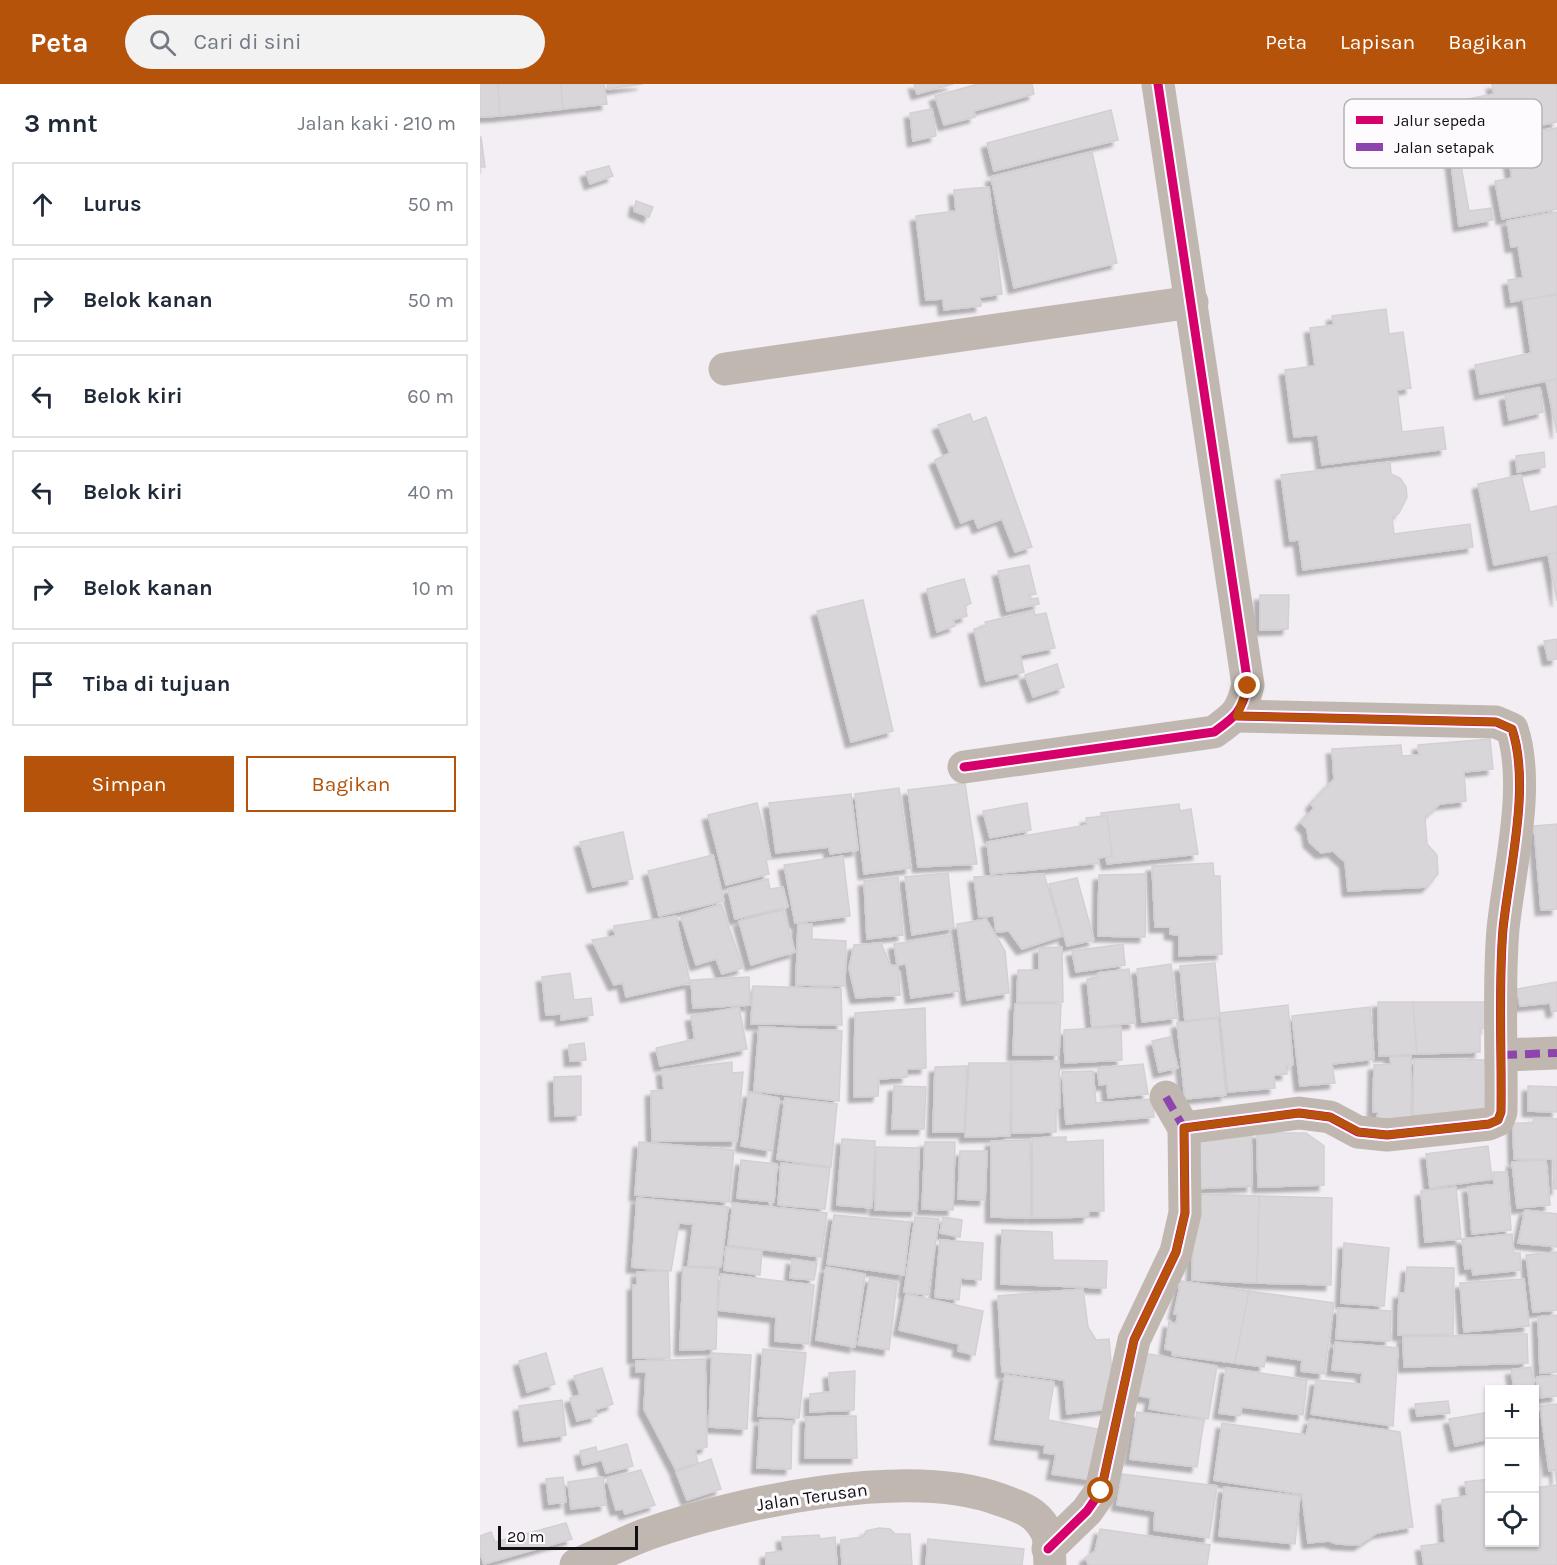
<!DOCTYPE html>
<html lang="id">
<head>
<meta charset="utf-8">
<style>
  body { margin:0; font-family:Karla,sans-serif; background:#f2f2f3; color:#1f2937 }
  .controls { position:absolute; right:18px; bottom:18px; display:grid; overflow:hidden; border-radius:0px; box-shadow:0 2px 4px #0004 }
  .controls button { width:54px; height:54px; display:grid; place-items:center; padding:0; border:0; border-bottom:2px solid #e0e1e3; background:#fff; color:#1f2937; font:30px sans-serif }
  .scale { position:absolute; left:18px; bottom:15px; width:140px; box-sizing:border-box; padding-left:6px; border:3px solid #121013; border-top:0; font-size:16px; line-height:21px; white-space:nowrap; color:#121013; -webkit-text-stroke:4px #fefbff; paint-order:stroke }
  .stop { position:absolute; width:18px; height:18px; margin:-14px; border:4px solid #b45309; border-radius:50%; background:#fff }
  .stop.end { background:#b45309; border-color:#fff; box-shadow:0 2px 6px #0008 }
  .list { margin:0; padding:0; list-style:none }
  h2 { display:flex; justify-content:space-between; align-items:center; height:78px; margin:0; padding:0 24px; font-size:26px }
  h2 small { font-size:20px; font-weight:400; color:#747a83 }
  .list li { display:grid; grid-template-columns:39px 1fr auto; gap:18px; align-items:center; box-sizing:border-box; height:84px; margin:0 12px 12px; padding:0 12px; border:2px solid #e0e1e3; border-radius:0px }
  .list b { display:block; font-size:22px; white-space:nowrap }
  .list em { font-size:20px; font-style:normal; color:#747a83 }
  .actions { display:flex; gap:12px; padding:18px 24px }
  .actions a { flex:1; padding:14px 0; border:2px solid #b45309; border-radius:0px; text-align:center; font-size:21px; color:#b45309 }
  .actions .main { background:#b45309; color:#fff }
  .icon { flex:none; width:33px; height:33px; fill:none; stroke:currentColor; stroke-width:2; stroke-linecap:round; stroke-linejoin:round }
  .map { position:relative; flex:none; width:1077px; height:1481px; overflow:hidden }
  header { display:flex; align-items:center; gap:36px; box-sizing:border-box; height:84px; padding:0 30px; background:#b45309; color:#fff }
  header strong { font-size:28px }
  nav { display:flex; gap:33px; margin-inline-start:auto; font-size:21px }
  .search { width:420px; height:54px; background:#f2f2f3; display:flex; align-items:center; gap:15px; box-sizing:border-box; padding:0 21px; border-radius:33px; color:#747a83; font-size:22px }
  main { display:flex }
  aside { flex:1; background:#fff }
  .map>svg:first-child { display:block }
  .building { fill:#d8d6d9; stroke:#d3d0d4; stroke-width:1.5; filter:url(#shadow) }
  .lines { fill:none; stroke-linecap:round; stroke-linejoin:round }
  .minor { stroke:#c0b8b0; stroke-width:33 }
  .quiet { stroke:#8e44ad; stroke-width:8; stroke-dasharray:15 8; stroke-linecap:butt }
  .cycleway-casing { stroke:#fefbff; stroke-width:13 }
  .cycleway { stroke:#d6006c; stroke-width:9 }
  .route { stroke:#b45309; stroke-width:8 }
  .labels { text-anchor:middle; stroke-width:6; stroke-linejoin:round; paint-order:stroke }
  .street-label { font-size:18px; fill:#121013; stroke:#fefbff }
  .key { fill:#fefbff; stroke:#b7b4b8; stroke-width:1.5 }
  .key-label { font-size:16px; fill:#121013 }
</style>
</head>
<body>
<header>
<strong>Peta</strong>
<div class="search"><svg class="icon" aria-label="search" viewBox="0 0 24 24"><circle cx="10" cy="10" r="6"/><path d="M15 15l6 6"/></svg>Cari di sini</div>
<nav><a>Peta</a><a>Lapisan</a><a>Bagikan</a></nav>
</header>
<main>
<aside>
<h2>3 mnt<small>Jalan kaki · 210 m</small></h2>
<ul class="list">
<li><svg class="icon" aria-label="ahead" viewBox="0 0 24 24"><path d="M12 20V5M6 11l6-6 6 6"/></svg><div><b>Lurus</b></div><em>50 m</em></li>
<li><svg class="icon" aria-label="right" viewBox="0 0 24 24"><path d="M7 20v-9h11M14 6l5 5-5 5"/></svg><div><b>Belok kanan</b></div><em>50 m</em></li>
<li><svg class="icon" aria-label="left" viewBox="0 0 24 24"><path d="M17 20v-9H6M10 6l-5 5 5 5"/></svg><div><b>Belok kiri</b></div><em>60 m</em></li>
<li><svg class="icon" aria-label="left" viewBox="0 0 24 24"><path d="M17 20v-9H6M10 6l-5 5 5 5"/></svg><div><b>Belok kiri</b></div><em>40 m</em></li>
<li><svg class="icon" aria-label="right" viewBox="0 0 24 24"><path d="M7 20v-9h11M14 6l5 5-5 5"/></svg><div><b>Belok kanan</b></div><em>10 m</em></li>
<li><svg class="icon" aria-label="arrive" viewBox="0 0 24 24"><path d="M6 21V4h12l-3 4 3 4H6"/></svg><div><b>Tiba di tujuan</b></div></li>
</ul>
<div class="actions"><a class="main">Simpan</a><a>Bagikan</a></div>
</aside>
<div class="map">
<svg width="1077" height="1481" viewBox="0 0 1077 1481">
  <defs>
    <filter id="shadow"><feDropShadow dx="-5.5" dy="5.5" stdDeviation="1.5" flood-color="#0004"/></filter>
  </defs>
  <rect width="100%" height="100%" fill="#f2eef3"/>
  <g class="building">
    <path d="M0 0H18L20 32 0 33Z"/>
    <path d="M18 0H81L83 25 20 32Z"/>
    <path d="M81 0H124L127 20 83 25Z"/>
    <path d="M127 0H163L128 5Z"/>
    <path d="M434 0H473L437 10Z"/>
    <path d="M498 0H552L554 10 494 27 495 33 464 41 455 12Z"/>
    <path d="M1012 0H1077V38L973 59 966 19 1014 10Z"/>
    <path d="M452 25 456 52 433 57 430 29Z"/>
    <path d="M631 26 638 56 514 87 507 59Z"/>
    <path d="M1077 44V125L1022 135 1015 97 1032 94 1025 53Z"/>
    <path d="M0 53H1L5 83H0Z"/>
    <path d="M997 59 999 72 980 76 989 127 1011 124 1013 136 979 142 969 63Z"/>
    <path d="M612 68 637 179 534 204 511 93Z"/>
    <path d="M129 82 133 92 110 100 106 88Z"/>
    <path d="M509 103 522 210 500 213 501 222 464 226 463 215 446 216 436 132 476 127 474 106Z"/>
    <path d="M156 117 173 123 169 133 154 127Z"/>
    <path d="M1077 128V210L1031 218 1028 196 1043 194 1038 162 1031 163 1027 137Z"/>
    <path d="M1077 211V295L1000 310 995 281 1051 269 1043 216Z"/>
    <path d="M906 225 909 250 923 248 931 304 917 306 922 348 963 343 966 365 842 381 838 351 814 353 805 286 835 282 830 244 854 241 852 232Z"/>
    <path d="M1077 295V349L1066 297Z"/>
    <path d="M1060 304 1063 328 1029 336 1025 311Z"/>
    <path d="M490 330 493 338 506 333 552 463 535 468 522 435 498 444 494 434 481 439 455 376 470 369 458 341Z"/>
    <path d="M1064 368 1065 383 1037 388 1036 372Z"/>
    <path d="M910 378 911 390 920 394 926 403 927 413 919 429 912 433 914 450 990 440 993 463 823 486 819 456 810 457 801 391Z"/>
    <path d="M1041 391 1050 428 1077 422V469L1014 481 998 400Z"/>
    <path d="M1077 469V517L1068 470Z"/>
    <path d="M549 481 556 510 549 511 550 515 558 514 559 520 527 527 518 487Z"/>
    <path d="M484 495 491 519 485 522 487 532 473 536 475 542 457 548 447 505Z"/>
    <path d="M780 511H809L808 545 780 546Z"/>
    <path d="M383 516 413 647 371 658 337 527Z"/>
    <path d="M554 527 555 531 566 529 575 564 540 571 544 588 506 597 494 545 506 542 505 538Z"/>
    <path d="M1077 555V575L1068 576 1064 557Z"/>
    <path d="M577 580 584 603 553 613 545 591Z"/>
    <path d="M1010 655 1013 685 984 688 986 717 960 720 945 733 947 760 957 771 958 790 947 803 868 807 865 778 853 767 841 769 829 758 827 745 821 739 834 724 831 720 854 695 852 665 921 661 922 672 939 671 938 661Z"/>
    <path d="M485 699 497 780 438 783 428 706Z"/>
    <path d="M419 704 431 784 384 790 375 710Z"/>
    <path d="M371 710 378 766 350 770 349 763 296 769 289 719Z"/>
    <path d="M277 719 291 775 286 776 289 790 246 801 228 731Z"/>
    <path d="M547 719 551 746 510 754 503 727Z"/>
    <path d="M699 720 700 727 711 725 718 770 627 780 626 773 632 772 627 732H621V729Z"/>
    <path d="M627 732 632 772 618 774 619 779 511 790 507 758 607 741 606 734Z"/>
    <path d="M1077 740V825L1061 826 1054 742Z"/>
    <path d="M143 748 153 795 113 803 100 758Z"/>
    <path d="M233 771 244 817 179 832 168 787Z"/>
    <path d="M363 772 370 832 315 839 304 781Z"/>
    <path d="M733 779 734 792H740L742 870 699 872V851L690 850V843H675L672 782Z"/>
    <path d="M468 789 474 844 432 851 425 793Z"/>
    <path d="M564 790 582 852 542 865 529 847 516 848 514 832 499 833 494 793Z"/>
    <path d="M666 790 665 853 618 852 619 791Z"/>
    <path d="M418 793 423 851 387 855 384 797Z"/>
    <path d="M597 794 614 856 587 862 569 800Z"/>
    <path d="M288 795 290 805 303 803 308 823 255 835 248 805Z"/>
    <path d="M241 820 263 884 242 890 236 875 216 881 201 833Z"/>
    <path d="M303 826 315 868 271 881 259 837Z"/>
    <path d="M196 832 210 899 146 913 143 899 134 901 112 856 135 852 134 842Z"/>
    <path d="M506 835 525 867 529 909 487 916 477 840Z"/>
    <path d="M318 840H332V855L366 857 365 902 316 901Z"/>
    <path d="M470 851 479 907 431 914 426 880 417 881 414 860Z"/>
    <path d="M401 859 410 881 418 882 420 911 376 914 369 884 374 861Z"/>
    <path d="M643 860 645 881 596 888 592 867Z"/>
    <path d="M582 863 583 918H537L538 886H559V864Z"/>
    <path d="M735 879 740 933 705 937 700 882Z"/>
    <path d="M691 880 697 934 662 938 657 885Z"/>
    <path d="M649 885 655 939 612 943 607 895 618 893V889Z"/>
    <path d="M90 889 94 916 111 914 113 931 81 936V930L66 931 62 893Z"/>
    <path d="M269 893 270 921 213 924 211 896Z"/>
    <path d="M1077 898V927L1072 928 1070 919 1040 922 1037 905Z"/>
    <path d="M273 902 361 905 362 941 271 940Z"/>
    <path d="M898 918H933L937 970 899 972Z"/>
    <path d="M933 918H1005L1006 944H1000V968L937 970Z"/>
    <path d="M535 920H581L579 971H533Z"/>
    <path d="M808 921 813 981 806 982 807 990 794 991 795 1004 748 1008 740 929Z"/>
    <path d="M259 923 267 965 180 982 176 964 215 955 211 932Z"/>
    <path d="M890 923 894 975 852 980 855 999 820 1002 812 932Z"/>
    <path d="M445 924 446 984 427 985V993L399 995 398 1012 374 1013 375 929Z"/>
    <path d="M738 934 746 1011 705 1015 697 939Z"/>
    <path d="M279 943 362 947 359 1017 274 1007Z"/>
    <path d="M641 943 642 976 585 979 584 946Z"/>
    <path d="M690 953 698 984 679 988 672 957Z"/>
    <path d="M104 959 106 976 90 977 89 961Z"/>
    <path d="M931 972V1036L897 1035 898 1028H893L894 981 911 980 910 973Z"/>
    <path d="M934 975 1009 976 1007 1032 933 1031Z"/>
    <path d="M579 977 580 1024 576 1025V1048L532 1049V979Z"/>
    <path d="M252 978V989L263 988 257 1057H172L171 1007 184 1006 182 986Z"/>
    <path d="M489 979H531L530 1052 485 1053Z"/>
    <path d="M663 980 668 1010 628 1014 627 1000 619 1001 618 984Z"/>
    <path d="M487 982 484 1048H453L455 983Z"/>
    <path d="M613 987 616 1019 673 1015 674 1033 586 1040 582 988Z"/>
    <path d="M101 992V1031L75 1032 74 993Z"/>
    <path d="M414 1002 446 1003 444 1045H412Z"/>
    <path d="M1048 1002 1077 1003V1028L1048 1027Z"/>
    <path d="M269 1008 299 1014 291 1067 261 1062Z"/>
    <path d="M305 1014 357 1020 351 1083 297 1075Z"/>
    <path d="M1054 1034 1077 1035V1105H1074L1073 1075H1034L1033 1039H1053Z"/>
    <path d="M771 1044 772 1102 710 1105V1049Z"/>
    <path d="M777 1049H826L844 1062V1101L778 1103Z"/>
    <path d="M586 1053V1058L623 1056 624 1127H609L608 1133 553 1134 552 1054Z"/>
    <path d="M362 1055 395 1057 392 1124 357 1121Z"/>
    <path d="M550 1056 551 1134 511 1133V1057Z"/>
    <path d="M159 1058 254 1066 249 1118 155 1111Z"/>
    <path d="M445 1058H475L473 1126 442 1125Z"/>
    <path d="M1008 1062 1012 1095 950 1104 946 1070Z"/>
    <path d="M396 1063 439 1064 437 1127 395 1126Z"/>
    <path d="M480 1067H507L505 1116 478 1115Z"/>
    <path d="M261 1076 297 1080 294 1118 257 1114Z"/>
    <path d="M1066 1076 1070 1121 1037 1124 1032 1078Z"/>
    <path d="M301 1079 350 1084 345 1125 298 1121Z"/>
    <path d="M1013 1088H1027L1031 1146 992 1150 988 1103 1014 1101Z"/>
    <path d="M976 1103 981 1155 945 1158 941 1107Z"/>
    <path d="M720 1110 779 1112 777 1199 712 1196 714 1121Z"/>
    <path d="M779 1112 852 1114 851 1201 777 1199Z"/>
    <path d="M157 1114 248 1123 241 1183 208 1182 213 1140 199 1139 191 1187 152 1183Z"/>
    <path d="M253 1119 347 1129 341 1173 248 1161Z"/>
    <path d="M1045 1126 1077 1130V1163L1038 1159Z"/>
    <path d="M354 1131 430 1138 424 1191 347 1180Z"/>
    <path d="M435 1133 459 1135 448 1211 424 1208Z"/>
    <path d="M463 1133 482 1136 480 1153 460 1149Z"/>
    <path d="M522 1146 572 1148 573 1176 627 1177 626 1204 521 1200Z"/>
    <path d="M1032 1150 1034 1169H1040L1041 1186 993 1191 992 1184 985 1185 982 1155Z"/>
    <path d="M460 1156 503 1159 501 1196 481 1194 479 1216 455 1213Z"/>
    <path d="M864 1159 909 1164 904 1222 861 1219Z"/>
    <path d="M246 1163 282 1167 280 1191 244 1186Z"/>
    <path d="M1077 1168V1226L1053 1228 1046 1171Z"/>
    <path d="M312 1175 337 1179 334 1196 310 1194Z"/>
    <path d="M203 1183 238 1185 236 1265 200 1266Z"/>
    <path d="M346 1183 385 1190 375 1263 336 1256Z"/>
    <path d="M927 1183 974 1184 973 1250 918 1251 919 1209H925Z"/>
    <path d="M188 1187 190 1274H153V1201H157V1188Z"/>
    <path d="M241 1190 334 1201 328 1260 295 1257 296 1233 238 1226Z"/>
    <path d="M390 1193 417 1199 409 1266 378 1261Z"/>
    <path d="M1044 1195 1049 1242 984 1248 980 1199Z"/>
    <path d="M701 1197 769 1207 755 1279 692 1271 693 1267 685 1265 689 1238 696 1240 698 1230H694Z"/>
    <path d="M603 1205 608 1243 616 1256 629 1255 635 1324 587 1330 584 1296 522 1288 518 1212Z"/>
    <path d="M769 1207 854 1219 844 1290 821 1287 822 1276 786 1271 784 1283 755 1279Z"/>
    <path d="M426 1210 503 1227 495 1271 478 1267 479 1260 419 1246Z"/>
    <path d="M858 1224 911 1227 910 1257 856 1255Z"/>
    <path d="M1077 1231V1288L1060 1289 1058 1233Z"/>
    <path d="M1047 1250 1048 1279 924 1283 923 1253Z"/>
    <path d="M855 1258 918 1264 913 1342 831 1330 836 1296 881 1300 882 1289 852 1286Z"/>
    <path d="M283 1265 326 1269 319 1334 278 1332Z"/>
    <path d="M66 1269 75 1300 47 1308 39 1277Z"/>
    <path d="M232 1269 271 1271 267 1345 229 1343Z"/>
    <path d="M663 1269 737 1282 728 1335 669 1325 671 1314 655 1311Z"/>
    <path d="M225 1275 227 1363 215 1366 218 1379 196 1386 164 1325 166 1288H156V1277Z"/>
    <path d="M1051 1283 1054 1302 1034 1303 1031 1286Z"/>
    <path d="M122 1284 133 1320 115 1326 117 1332 97 1337 90 1314 100 1311 94 1292Z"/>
    <path d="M746 1284 827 1296 823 1331 762 1323 760 1332 739 1329Z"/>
    <path d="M375 1287 374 1326 330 1328V1310L350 1308 349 1289Z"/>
    <path d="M525 1291 574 1298 568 1336 629 1347 620 1397 572 1390 576 1370 564 1369 565 1361 515 1355Z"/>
    <path d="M1077 1291V1312L1058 1314 1057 1293Z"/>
    <path d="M82 1316 86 1351 44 1357 39 1322Z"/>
    <path d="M968 1317 970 1329 937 1332 935 1320Z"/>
    <path d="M1077 1320V1481H944L941 1462 965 1459 962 1416 987 1412 985 1398 1010 1395V1458H1054V1404L1077 1401 1075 1386 1069 1387 1060 1322Z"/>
    <path d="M657 1328 724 1336 717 1383 650 1375Z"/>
    <path d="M1010 1328V1355L975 1362 969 1335Z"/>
    <path d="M376 1332 377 1374H325L326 1333Z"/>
    <path d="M830 1335 920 1348 933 1443 897 1449 879 1461 857 1460 849 1457 828 1459 822 1410 734 1396 742 1339 826 1351Z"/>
    <path d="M280 1336 312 1337 311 1385 277 1384Z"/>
    <path d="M147 1360 153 1382 126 1389 122 1376 103 1381 100 1367 116 1363 117 1368Z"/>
    <path d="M231 1375 241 1405 207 1416 196 1388Z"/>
    <path d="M161 1386 175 1421 145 1430 143 1425 136 1426 127 1395Z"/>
    <path d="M642 1390 737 1402 729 1454 674 1446 675 1427 637 1421Z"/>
    <path d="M83 1393 86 1418 69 1420 66 1395Z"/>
    <path d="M123 1393 126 1421 91 1425 88 1398Z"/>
    <path d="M744 1403 820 1412 815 1460 739 1452Z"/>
    <path d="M86 1439 92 1455 4 1480 0 1469V1452L11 1448 15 1458Z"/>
    <path d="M399 1444 410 1445 415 1450H430L432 1481H362L361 1456 383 1453 386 1447Z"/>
    <path d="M620 1445 730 1461 727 1481H609L605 1474 615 1467Z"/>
    <path d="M339 1451 340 1455 355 1453 357 1481H286V1469L303 1467 302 1453Z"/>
    <path d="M448 1455 544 1465 542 1481H446Z"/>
  </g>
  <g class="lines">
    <g class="minor">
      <path d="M245 285 712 218"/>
      <path d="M484 683 734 648C756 632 761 629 768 601L678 0"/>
      <path d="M1022 971 1077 969"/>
      <path d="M686 1013 704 1044"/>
      <path d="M568 1465 607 1427 621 1407 654 1256 696 1168 705 1129 704 1044 819 1029 850 1033 878 1048 907 1051 1009 1040 1018 1036 1021 1028C1022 968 1018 905 1023 845 1029 786 1051 702 1032 645L1016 638 757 632"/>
      <path d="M96 1481C119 1471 143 1459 167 1450 259 1418 429 1381 521 1416 540 1423 555 1427 565 1445 571 1454 569 1471 570 1481"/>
    </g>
    <g class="quiet">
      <path d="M1022 971 1077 969"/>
      <path d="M686 1013 704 1044"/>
    </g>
    <defs>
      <g id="cycleway">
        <path d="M484 683 734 648C756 632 761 629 768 601L678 0"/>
        <path d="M568 1465 607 1427 621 1407 654 1256 696 1168 705 1129 704 1044 819 1029 850 1033 878 1048 907 1051 1009 1040 1018 1036 1021 1028C1022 968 1018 905 1023 845 1029 786 1051 702 1032 645L1016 638 757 632"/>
      </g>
    </defs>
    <use href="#cycleway" class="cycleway-casing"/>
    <use href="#cycleway" class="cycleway"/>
  </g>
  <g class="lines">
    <path class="route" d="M621 1407 654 1256 696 1168 705 1129 704 1044 819 1029 850 1033 879 1048 907 1051 1009 1040 1018 1036 1021 1028C1022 968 1018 905 1023 845 1029 786 1051 702 1032 645L1017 638 757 632 768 602"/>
  </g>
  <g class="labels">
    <g class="street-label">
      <text transform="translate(332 1413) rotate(-8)" y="6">Jalan Terusan</text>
    </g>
  </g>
  <rect x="864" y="15" width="198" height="69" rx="9" class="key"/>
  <rect x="876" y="32" width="27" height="8" fill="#d6006c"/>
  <rect x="876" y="59" width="27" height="8" fill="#8e44ad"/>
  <g class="key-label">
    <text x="914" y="42">Jalur sepeda</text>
    <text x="914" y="69">Jalan setapak</text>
  </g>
</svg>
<div class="controls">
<button>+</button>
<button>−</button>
<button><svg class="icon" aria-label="locate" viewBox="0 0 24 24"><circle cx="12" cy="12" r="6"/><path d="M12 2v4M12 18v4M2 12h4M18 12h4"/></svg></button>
</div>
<div class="scale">20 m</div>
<div class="stop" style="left:621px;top:1407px"></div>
<div class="stop end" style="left:768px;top:602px"></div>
</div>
</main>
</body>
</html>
